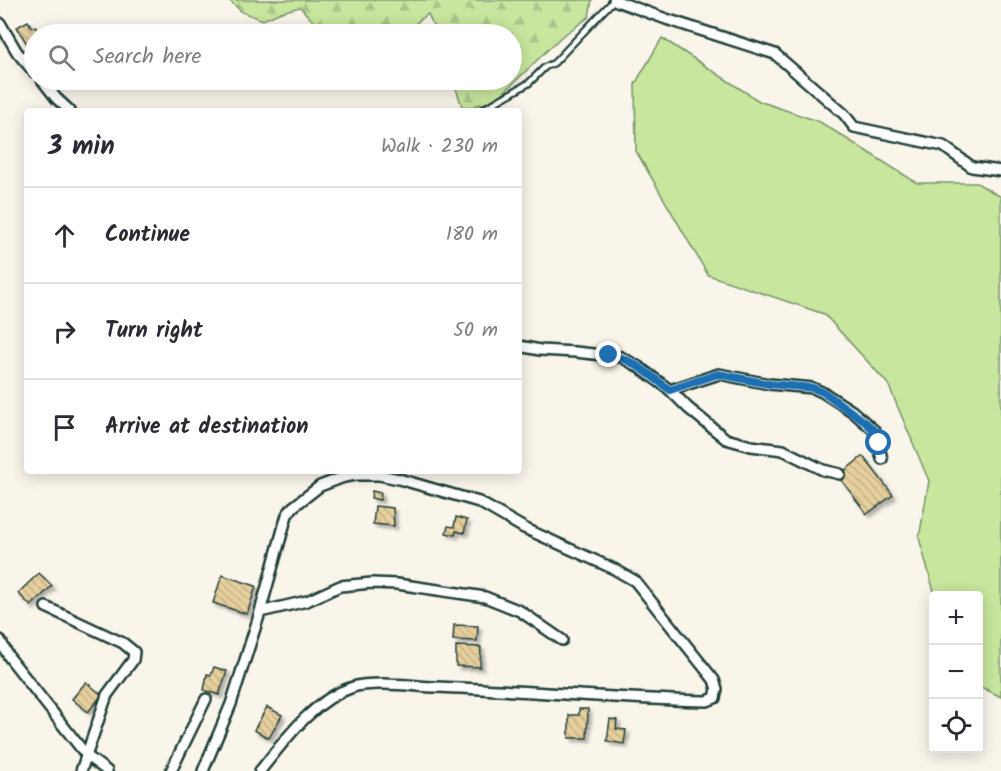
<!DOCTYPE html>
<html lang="en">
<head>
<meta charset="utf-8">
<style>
  body { margin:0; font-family:Kalam,sans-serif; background:#f7f7f7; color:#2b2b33 }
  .controls { position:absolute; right:18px; bottom:18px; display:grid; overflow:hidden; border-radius:6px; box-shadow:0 3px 15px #0003 }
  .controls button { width:54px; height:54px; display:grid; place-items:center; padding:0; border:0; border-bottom:2px solid #e1e1e2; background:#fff; color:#2b2b33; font:30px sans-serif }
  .stop { position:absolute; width:18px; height:18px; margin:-14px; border:4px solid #1f6fb2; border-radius:50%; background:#fff }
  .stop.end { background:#1f6fb2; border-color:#fff; box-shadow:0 2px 6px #0008 }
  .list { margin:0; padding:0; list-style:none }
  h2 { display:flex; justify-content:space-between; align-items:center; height:78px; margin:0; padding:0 24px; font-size:26px }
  h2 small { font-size:20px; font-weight:400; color:#7c7c81 }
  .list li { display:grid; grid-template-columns:39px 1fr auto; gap:18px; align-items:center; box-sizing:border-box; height:96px; padding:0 24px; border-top:2px solid #e1e1e2 }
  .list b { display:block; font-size:22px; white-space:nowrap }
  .list em { font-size:20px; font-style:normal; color:#7c7c81 }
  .icon { flex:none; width:33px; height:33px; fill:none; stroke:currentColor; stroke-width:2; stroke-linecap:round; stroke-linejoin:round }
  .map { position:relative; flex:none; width:1001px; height:771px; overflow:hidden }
  .search { position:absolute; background:#fff; box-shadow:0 3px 15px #0003; left:24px; top:24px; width:498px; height:66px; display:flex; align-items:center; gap:15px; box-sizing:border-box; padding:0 21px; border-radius:33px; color:#7c7c81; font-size:22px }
  .panel { position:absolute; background:#fff; box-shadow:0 3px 15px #0003; left:24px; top:108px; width:498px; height:366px; border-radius:6px }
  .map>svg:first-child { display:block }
  .grass { fill:#c8e69e; stroke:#749269; stroke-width:1.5 }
  .forest { fill:url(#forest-firs); stroke:#749269; stroke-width:1.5 }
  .building { fill:url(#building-back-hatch); stroke:#1f3d34; stroke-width:1.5; filter:url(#shadow) }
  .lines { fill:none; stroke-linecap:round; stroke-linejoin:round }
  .service-casing { stroke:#1f3d34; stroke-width:9 }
  .minor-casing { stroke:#1f3d34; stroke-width:14 }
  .service { stroke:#fff; stroke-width:4.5 }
  .minor { stroke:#fff; stroke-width:9 }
  .route { stroke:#1f6fb2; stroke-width:8 }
</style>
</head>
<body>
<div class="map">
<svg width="1001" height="771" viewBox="0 0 1001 771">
  <defs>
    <pattern id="forest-firs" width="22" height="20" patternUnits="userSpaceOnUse" patternTransform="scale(1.5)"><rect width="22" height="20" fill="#c8e69e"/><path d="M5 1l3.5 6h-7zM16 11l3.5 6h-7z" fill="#abc689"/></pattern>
    <pattern id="building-back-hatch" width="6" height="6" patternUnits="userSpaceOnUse" patternTransform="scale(1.5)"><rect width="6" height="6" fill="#e6ce9d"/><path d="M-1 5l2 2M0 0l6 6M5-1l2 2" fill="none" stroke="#c5b288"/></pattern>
    <filter id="shadow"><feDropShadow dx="3.5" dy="3.5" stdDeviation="1.5" flood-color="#0004"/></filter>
  </defs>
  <rect width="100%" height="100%" fill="#faf5eb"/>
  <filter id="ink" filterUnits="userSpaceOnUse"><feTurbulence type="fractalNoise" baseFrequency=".0167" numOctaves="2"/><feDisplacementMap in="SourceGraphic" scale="12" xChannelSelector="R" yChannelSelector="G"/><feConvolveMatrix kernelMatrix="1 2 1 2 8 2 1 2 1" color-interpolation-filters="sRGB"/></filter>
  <g filter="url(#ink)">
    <path class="grass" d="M662 38 759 101 820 122 917 183H977L1001 197V697L979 686 978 596 935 595 919 538 929 481 888 384 824 314 708 275 636 151 635 84Z"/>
    <path class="forest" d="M229 0H592L589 17 561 37 496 100 463 109 453 80H512V34H437L428 14 402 34H327L321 30 300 7 281 12 263 20 242 12Z"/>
    <g class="building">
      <path d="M28 21 32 28 35 26 40 34H34V49L31 51 17 27Z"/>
      <path d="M863 456 893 495 867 514 838 476Z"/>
      <path d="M372 491 381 493 380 500 371 498Z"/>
      <path d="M375 506 393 508 394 526 373 524Z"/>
      <path d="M456 517 467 520 464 533 456 531 455 535 446 533 448 526 454 527Z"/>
      <path d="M39 573 52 586 31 606 18 593Z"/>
      <path d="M222 575 256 586 247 614 213 603Z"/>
      <path d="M454 625 478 626 477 641 453 640Z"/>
      <path d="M456 646 481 647 480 667 456 666Z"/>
      <path d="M214 667 227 671 219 695 204 690 207 674 211 675Z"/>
      <path d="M86 682 102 695 88 712 72 699Z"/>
      <path d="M267 707 282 715 269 738 254 730Z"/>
      <path d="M579 709H588L587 738H569V715H579Z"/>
      <path d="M610 719 617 720 616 729 626 730 624 744 607 741Z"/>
    </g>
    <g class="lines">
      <defs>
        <path id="service" d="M480 111 529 83 545 67 554 63 614 0"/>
        <g id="minor">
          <path d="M614 0 666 19 775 54 844 114 854 127 943 146 972 167 1001 171"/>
          <path d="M0 23 17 52 34 72"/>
          <path d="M42 80 56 98 70 111"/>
          <path d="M519 346 540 350 575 352 621 357 639 367 670 390 719 374 769 384 813 388 824 393 852 411 875 431 882 459"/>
          <path d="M670 390 688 408 726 439 751 446 783 450 823 470 840 474"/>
          <path d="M46 607 123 643 134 652 133 660 107 695 81 771"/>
          <path d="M260 612 307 601 340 586 372 583 397 584 485 597 520 611 562 640"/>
          <path d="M0 640 9 657 87 756 107 771"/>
          <path d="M171 771 206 699"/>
          <path d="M203 771 231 704 258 619 287 515 293 507 320 486 344 477 356 475H379L399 479 479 502 524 528 614 569 635 581 714 680 717 689 715 698 707 701C616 699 525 690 435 687 413 686 373 681 353 687 313 700 285 740 260 771"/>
        </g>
      </defs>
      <use href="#service" class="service-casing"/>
      <use href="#minor" class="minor-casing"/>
      <use href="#service" class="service"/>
      <use href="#minor" class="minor"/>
    </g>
  </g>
  <g class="lines" filter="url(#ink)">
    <path class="route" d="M609 355C633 358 652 377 670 390L718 374 769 384 813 388 825 393 865 422 875 431 879 443"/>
  </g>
</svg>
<div class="controls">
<button>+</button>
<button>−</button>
<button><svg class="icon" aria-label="locate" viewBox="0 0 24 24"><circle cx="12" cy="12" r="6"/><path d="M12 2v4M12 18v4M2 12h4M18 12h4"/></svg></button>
</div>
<div class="stop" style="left:879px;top:443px"></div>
<div class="stop end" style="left:609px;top:355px"></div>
<div class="search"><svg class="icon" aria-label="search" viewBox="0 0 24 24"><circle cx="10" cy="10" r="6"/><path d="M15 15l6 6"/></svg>Search here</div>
<section class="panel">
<h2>3 min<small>Walk · 230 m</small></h2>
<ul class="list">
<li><svg class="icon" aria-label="ahead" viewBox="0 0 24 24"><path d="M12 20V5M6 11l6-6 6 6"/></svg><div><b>Continue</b></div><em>180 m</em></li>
<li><svg class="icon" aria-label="right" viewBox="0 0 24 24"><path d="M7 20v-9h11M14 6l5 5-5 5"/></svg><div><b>Turn right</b></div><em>50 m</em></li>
<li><svg class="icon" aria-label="arrive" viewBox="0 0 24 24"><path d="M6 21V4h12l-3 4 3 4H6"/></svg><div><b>Arrive at destination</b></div></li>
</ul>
</section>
</div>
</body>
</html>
